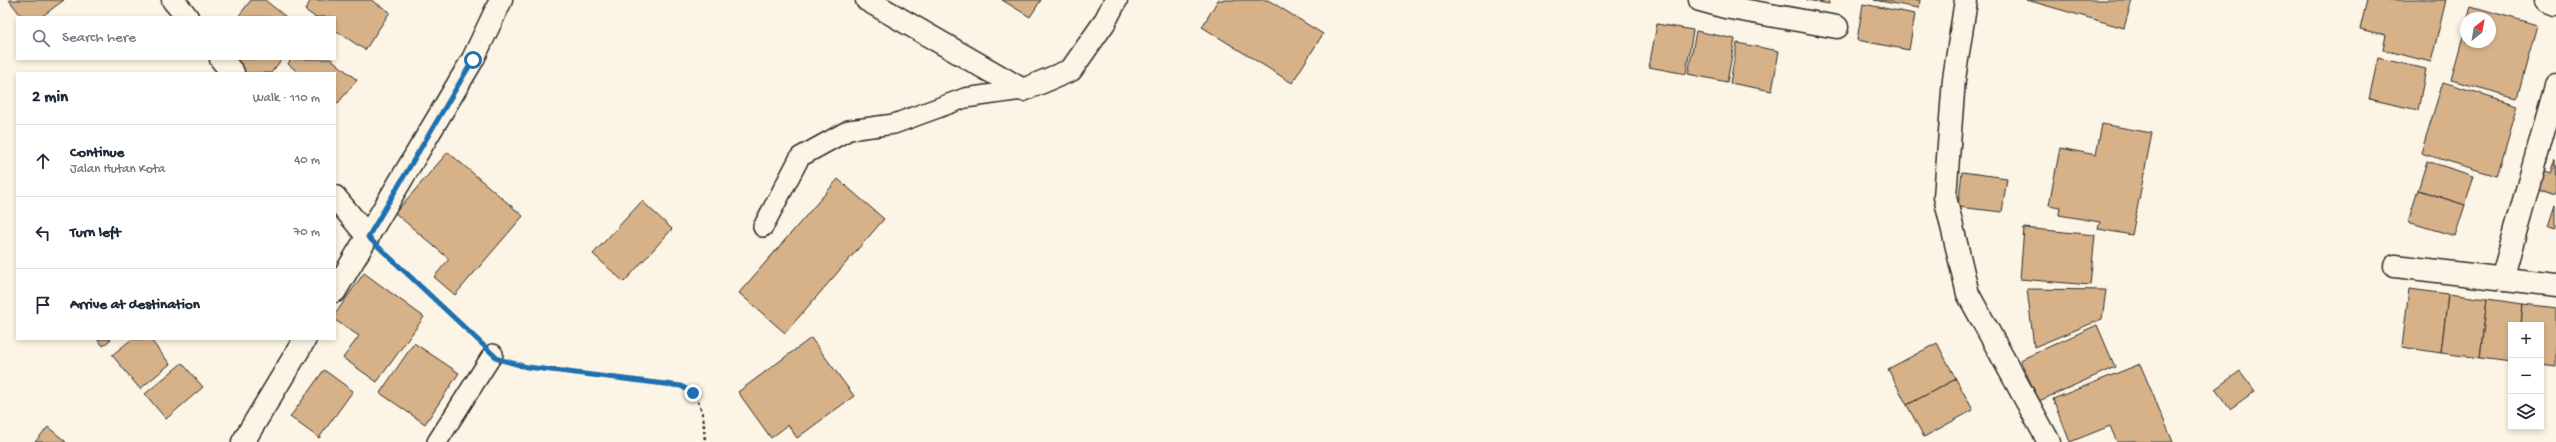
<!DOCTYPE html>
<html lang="en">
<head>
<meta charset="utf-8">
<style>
  body { margin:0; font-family:"Gochi Hand",sans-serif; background:#f6f6f7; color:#1f2937 }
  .controls { position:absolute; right:12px; bottom:12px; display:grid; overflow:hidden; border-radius:0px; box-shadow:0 2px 6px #0003 }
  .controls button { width:36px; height:36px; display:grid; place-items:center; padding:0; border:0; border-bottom:1px solid #e0e1e3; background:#fff; color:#1f2937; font:20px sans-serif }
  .compass { position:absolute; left:2460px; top:12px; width:36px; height:36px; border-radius:50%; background:#fff; box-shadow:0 2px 6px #0003; rotate:31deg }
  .stop { position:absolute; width:12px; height:12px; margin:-9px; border:3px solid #1f6fb2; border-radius:50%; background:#fff }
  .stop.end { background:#1f6fb2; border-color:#fff; box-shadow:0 1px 4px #0008 }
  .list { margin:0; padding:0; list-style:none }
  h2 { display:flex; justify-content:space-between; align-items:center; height:52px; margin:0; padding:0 16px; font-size:17px }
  h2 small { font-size:13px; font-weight:400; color:#747a83 }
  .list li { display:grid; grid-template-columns:26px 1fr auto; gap:12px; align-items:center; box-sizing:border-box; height:72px; padding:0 16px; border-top:1px solid #e0e1e3 }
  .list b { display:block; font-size:15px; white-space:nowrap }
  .list p { margin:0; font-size:13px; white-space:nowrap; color:#747a83 }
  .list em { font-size:13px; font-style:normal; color:#747a83 }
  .icon { flex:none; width:22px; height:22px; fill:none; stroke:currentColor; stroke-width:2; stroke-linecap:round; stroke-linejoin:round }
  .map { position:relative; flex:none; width:2556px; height:442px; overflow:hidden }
  .search { position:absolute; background:#fff; box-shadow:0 2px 6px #0003; left:16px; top:16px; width:320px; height:44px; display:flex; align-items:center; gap:10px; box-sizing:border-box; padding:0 14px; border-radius:0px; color:#747a83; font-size:15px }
  .panel { position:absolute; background:#fff; box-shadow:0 2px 6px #0003; left:16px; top:72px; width:320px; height:268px; border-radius:0px }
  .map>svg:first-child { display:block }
  .building { fill:#d7b289; stroke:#2b2b2b }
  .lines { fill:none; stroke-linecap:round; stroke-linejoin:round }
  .service-casing { stroke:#2b2b2b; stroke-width:22 }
  .minor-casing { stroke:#2b2b2b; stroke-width:25 }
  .path { stroke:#2b2b2b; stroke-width:2.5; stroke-dasharray:3 3; stroke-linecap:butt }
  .service { stroke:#fcf5e5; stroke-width:19 }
  .minor { stroke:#fcf5e5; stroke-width:22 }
  .route { stroke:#1f6fb2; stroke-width:5 }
</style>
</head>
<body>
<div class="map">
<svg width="2556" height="442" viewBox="0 0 2556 442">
  <rect width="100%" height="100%" fill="#fcf5e5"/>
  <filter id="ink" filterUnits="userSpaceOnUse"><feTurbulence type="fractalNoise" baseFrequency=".025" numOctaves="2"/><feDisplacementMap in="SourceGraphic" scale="8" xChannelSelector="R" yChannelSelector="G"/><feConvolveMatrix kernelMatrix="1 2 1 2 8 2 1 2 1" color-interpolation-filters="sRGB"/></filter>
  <g filter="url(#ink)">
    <g class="building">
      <path d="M9 0H64L41 17H22Z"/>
      <path d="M251 0H265L286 17H238Z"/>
      <path d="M311 0H371L390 12 365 50 335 30V17H315L305 10Z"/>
      <path d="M1002 0H1041L1030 17Z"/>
      <path d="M1218 0H1268L1323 34 1292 83 1202 27Z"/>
      <path d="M1807 0H1829V4Z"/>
      <path d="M1874 0H1920L1919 8Z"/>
      <path d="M2027 0H2132L2124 28Z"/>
      <path d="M2367 0H2446L2431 62 2383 50 2386 35 2360 29Z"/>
      <path d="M1863 4 1915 14 1909 50 1857 40Z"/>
      <path d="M2471 6 2537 25 2517 98 2451 80 2466 25V42H2490V18H2468Z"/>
      <path d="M1657 24 1693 30 1686 74 1649 67Z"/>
      <path d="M1696 31 1735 39 1727 82 1688 74Z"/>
      <path d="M1737 43 1779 51 1772 91 1730 83Z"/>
      <path d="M2378 58 2426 69 2418 110 2369 99Z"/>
      <path d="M226 59H282L271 73H244Z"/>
      <path d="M291 59H331L357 80 338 103 335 101V73H299L288 64Z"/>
      <path d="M2443 82 2518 105 2497 176 2421 153Z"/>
      <path d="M2102 124 2152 133 2132 235 2098 229 2100 222 2059 215 2060 207 2049 205 2060 148 2096 155Z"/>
      <path d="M448 152 523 216 455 295 434 277 449 259 395 213Z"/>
      <path d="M2555 160 2556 195 2530 186 2536 169 2550 174Z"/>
      <path d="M2427 161 2474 176 2465 205 2418 190Z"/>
      <path d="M1962 172 2007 178 2002 212 1958 207Z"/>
      <path d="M838 179 884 219 785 333 739 293Z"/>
      <path d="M2418 190 2465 205 2455 236 2408 222Z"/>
      <path d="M642 201 672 229 624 282 593 254Z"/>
      <path d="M2556 205V228L2549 226Z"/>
      <path d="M2024 228 2095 235 2090 285 2020 279Z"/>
      <path d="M364 273 424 317 377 382 343 358 359 336 335 320V314Z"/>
      <path d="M2027 289 2106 290 2102 319 2034 347Z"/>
      <path d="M2409 289 2448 294 2441 353 2402 347Z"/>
      <path d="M2448 294 2487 299 2480 358 2441 353Z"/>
      <path d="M2487 299 2523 304 2521 325H2511V362L2480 358Z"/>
      <path d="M2523 304 2556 308V367L2541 365V325H2521Z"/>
      <path d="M2097 325 2115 367 2039 401 2020 360Z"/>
      <path d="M811 338 854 396 797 438 788 425 771 438 738 392Z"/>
      <path d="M97 339H111L103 346Z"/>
      <path d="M132 339H150L170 364 140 389 112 355Z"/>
      <path d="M414 343 459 373 425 424 380 393Z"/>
      <path d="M1937 343 1956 379 1907 405 1888 369Z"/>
      <path d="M182 363 203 387 166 419 145 394Z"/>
      <path d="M2140 364 2173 442H2117L2110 426 2070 442 2053 399Z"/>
      <path d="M324 370 353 391 319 438 290 417Z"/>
      <path d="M2240 371 2255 391 2230 409 2215 389Z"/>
      <path d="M1956 379 1973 410 1924 437 1907 405Z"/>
      <path d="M48 427 66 442H35Z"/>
    </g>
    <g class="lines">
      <defs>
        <g id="service">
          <path d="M763 227 800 157 849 130 894 124 965 98 1023 90"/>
          <path d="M437 442 493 354"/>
        </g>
        <g id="minor">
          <path d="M173 0 187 17"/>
          <path d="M867 0 1023 90 1071 70 1104 23 1116 0"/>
          <path d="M1700 0 1725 7 1837 27"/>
          <path d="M1966 0 1954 79 1945 197 1968 294 2049 442"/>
          <path d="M2546 0 2556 4"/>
          <path d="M221 59 233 73"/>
          <path d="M335 197 368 237"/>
          <path d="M2395 266 2556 285"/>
          <path d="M2502 279 2556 86"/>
          <path d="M335 291 473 59 501 0"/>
          <path d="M243 442 305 339"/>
        </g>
      </defs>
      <use href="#service" class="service-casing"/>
      <use href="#minor" class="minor-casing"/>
      <g class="path">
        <path d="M390 258 473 335"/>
        <path d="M519 366 681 386C705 400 703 416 705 442"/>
      </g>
      <use href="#service" class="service"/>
      <use href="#minor" class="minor"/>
    </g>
  </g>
  <g class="lines" filter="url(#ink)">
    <path class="route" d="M473 60 368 237 498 359 527 367 681 386 693 393"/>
  </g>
</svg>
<div class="controls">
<button>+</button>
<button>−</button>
<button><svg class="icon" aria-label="layers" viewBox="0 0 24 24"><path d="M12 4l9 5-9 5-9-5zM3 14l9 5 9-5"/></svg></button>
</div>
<svg class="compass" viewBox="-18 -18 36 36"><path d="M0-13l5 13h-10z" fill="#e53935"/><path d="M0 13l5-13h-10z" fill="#747a83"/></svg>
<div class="stop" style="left:473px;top:60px"></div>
<div class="stop end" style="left:693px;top:393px"></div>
<div class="search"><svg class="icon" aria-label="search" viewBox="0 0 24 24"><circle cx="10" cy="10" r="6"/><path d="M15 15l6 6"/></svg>Search here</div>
<section class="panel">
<h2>2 min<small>Walk · 110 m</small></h2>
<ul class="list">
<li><svg class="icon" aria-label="ahead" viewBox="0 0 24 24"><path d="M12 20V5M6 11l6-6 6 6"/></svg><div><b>Continue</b><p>Jalan Hutan Kota</p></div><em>40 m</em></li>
<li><svg class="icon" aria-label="left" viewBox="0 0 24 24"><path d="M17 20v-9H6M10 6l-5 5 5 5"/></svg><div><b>Turn left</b></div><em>70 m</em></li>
<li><svg class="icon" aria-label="arrive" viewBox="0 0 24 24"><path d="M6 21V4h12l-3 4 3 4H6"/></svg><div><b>Arrive at destination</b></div></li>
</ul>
</section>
</div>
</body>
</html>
